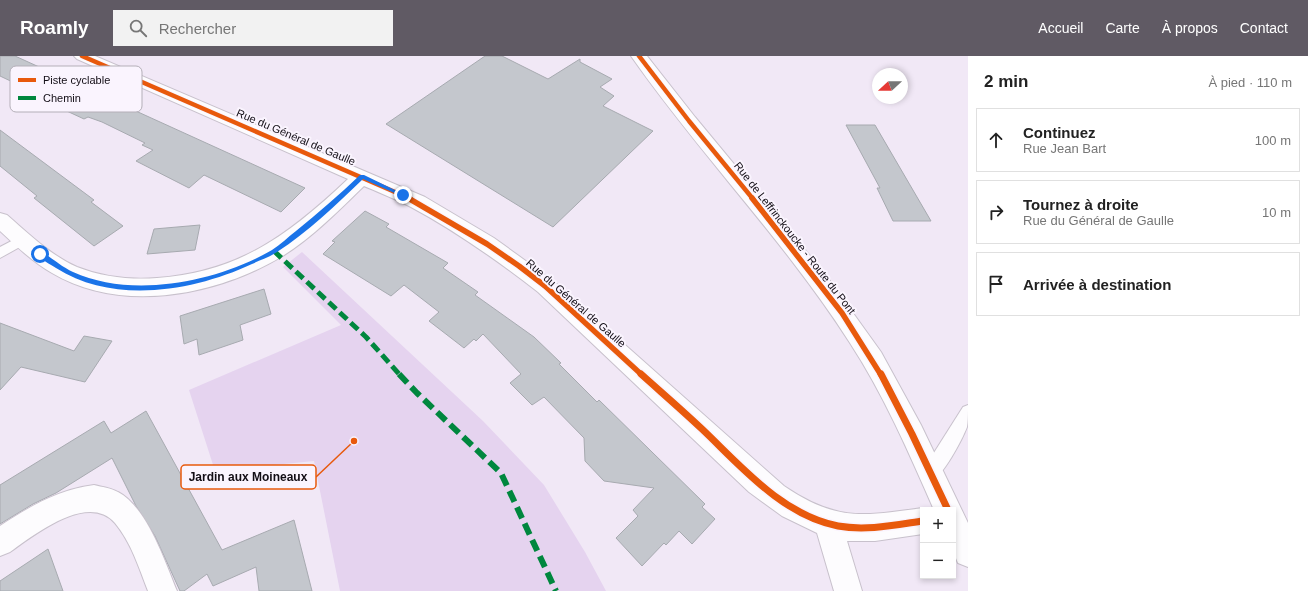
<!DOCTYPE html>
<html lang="fr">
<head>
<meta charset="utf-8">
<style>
  body { margin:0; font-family:Helvetica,sans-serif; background:#f2f2f2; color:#222 }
  .controls { position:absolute; right:12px; bottom:12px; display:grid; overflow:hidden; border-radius:0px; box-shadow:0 2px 6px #0003 }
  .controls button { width:36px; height:36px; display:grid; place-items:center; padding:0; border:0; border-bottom:1px solid #e0e0e0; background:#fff; color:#222; font:20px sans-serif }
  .compass { position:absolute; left:872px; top:12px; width:36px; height:36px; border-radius:50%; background:#fff; box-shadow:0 2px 6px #0003; rotate:249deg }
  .stop { position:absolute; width:12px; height:12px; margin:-9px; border:3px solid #1a73e8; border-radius:50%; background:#fff }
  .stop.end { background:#1a73e8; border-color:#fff; box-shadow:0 1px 4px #0008 }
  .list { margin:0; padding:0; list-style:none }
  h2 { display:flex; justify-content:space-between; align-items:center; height:52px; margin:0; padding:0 16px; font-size:17px }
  h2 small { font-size:13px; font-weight:400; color:#767676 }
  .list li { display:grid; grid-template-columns:26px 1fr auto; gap:12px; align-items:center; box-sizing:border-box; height:64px; margin:0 8px 8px; padding:0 8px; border:1px solid #e0e0e0; border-radius:0px }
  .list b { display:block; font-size:15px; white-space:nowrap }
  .list p { margin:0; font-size:13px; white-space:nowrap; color:#767676 }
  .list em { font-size:13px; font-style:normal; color:#767676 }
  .icon { flex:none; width:22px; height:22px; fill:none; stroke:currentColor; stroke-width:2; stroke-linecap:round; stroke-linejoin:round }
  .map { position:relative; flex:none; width:968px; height:535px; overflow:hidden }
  header { display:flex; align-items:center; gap:24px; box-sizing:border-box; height:56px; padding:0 20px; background:#605a64; color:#fff }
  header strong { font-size:19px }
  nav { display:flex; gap:22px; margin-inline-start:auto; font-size:14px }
  .search { width:280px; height:36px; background:#f2f2f2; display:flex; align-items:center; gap:10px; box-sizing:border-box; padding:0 14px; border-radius:0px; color:#767676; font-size:15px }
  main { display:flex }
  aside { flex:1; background:#fff }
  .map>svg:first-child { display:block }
  .green { fill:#e5d3ef }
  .building { fill:#c4c7cd; stroke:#a7aab0 }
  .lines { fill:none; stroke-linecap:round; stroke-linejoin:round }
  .service-casing { stroke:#c8c1cc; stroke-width:2 }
  .minor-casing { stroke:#c8c1cc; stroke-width:2 }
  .secondary-casing { stroke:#c8c1cc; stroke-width:2 }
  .service { fill:#fdfcfe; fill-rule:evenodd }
  .minor { fill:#fdfcfe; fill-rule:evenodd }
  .secondary { fill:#fdfcfe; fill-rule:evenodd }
  .quiet-far1 { stroke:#00873e; stroke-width:5; stroke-dasharray:10 5; stroke-linecap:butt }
  .quiet { stroke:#00873e; stroke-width:6; stroke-dasharray:12 6; stroke-linecap:butt }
  .cycleway-far2-casing { stroke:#faf4fe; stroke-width:6 }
  .cycleway-far1-casing { stroke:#faf4fe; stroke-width:8 }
  .cycleway-casing { stroke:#faf4fe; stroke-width:10 }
  .cycleway-far2 { stroke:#e8590c; stroke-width:4.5 }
  .cycleway-far1 { stroke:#e8590c; stroke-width:5.5 }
  .cycleway { stroke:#e8590c; stroke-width:7 }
  .route { fill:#1a73e8 }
  .labels { text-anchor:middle; stroke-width:4; stroke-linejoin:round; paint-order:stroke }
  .street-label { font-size:11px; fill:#120d15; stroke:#faf4fe }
  .key { fill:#faf4fe; stroke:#b4afb8; stroke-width:1 }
  .key-label { font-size:11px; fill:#120d15 }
  .leader { fill:none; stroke:#e8590c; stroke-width:1.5 }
  .callout-dot { fill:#e8590c; stroke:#faf4fe; stroke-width:1.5 }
  .callout { fill:#faf4fe; stroke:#e8590c; stroke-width:1.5 }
  .callout-label { font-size:12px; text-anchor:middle; font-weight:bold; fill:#120d15 }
</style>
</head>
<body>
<header>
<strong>Roamly</strong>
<div class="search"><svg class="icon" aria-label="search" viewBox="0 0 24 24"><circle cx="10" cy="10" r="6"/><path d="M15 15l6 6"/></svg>Rechercher</div>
<nav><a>Accueil</a><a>Carte</a><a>À propos</a><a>Contact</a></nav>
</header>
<main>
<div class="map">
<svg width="968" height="535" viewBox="0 0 968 535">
  <rect width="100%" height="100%" fill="#f1e8f6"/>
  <path class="green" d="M302 196 483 365 544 429 585 496 606 535H340L314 405 215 415 189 334 341 269 283 211Z"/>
  <g class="building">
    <path d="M0 0H15L305 132 281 156 204 119 189 132 136 105 153 94 142 89 145 87 102 66 88 61 84 63 56 50 59 48 0 20Z"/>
    <path d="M485 0H502L548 23 580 3V6L612 23 600 31 614 40 603 50 653 75 553 171 386 68Z"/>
    <path d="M846 69H875L931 165H893L877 132H880Z"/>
    <path d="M0 74 94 144 91 146 123 170 94 190 34 142 37 140 0 110Z"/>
    <path d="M365 155 389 168 386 171 448 207 443 212 478 236 475 239 534 281 561 307 559 308 597 346 599 344 705 448 702 451 715 463 692 488 679 475 666 489 664 487 642 510 616 482 638 460 633 454 654 432 604 425 585 405 584 382 544 341 532 349 510 327 521 318 483 278 476 285 474 283 464 292 429 265 439 256 404 229 391 240 323 198 335 186 332 185Z"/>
    <path d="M200 169 195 194 147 198 154 173Z"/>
    <path d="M264 233 271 258 240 269 243 284 199 299 197 283 184 288 180 260Z"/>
    <path d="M0 267 74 295 84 280 112 285 85 326 21 311 0 334Z"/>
    <path d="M146 355 222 494 294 464 312 535H259L256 511 213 530 207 518 184 535H180L155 480 136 450 112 402 56 437 33 448 0 468V429L104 365 111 377Z"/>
    <path d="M48 493 63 535H0V525Z"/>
  </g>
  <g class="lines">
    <defs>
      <g id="service">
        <path d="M23 179 27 181 29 184 27 187 0 202V191Z"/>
        <path d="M968 349C968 355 968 365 967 371 962 384 943 420 931 425L925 423 923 417 925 411 963 351Z"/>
      </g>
      <g id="minor">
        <path d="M74 0H95L425 141 494 182 552 224 784 430C837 466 863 460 923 452L929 454H923V478L875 485H847L862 535H834L817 477 782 460 749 436 538 236C498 205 456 175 411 151 396 143 380 137 364 130 338 155 312 182 281 201 215 240 121 258 52 217 33 206 16 190 0 175V157L7 159C29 178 50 199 77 211 102 221 131 224 157 222 240 216 290 178 348 123L77 3Z"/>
        <path d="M94 429C102 431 111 432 118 436 147 451 165 506 177 535H148C139 512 131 486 115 467 88 436 34 479 10 496L0 500V470C29 451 59 433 94 429Z"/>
      </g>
      <path id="secondary" d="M631 0H647L695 61 825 218 881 296 921 369 968 467V511L958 507 953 495V454H934C909 397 884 339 850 287 785 185 700 99 631 0Z"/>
    </defs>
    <use href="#service" class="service-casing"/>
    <use href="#minor" class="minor-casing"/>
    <use href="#secondary" class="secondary-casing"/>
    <use href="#service" class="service"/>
    <use href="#minor" class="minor"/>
    <use href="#secondary" class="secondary"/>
    <path class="quiet-far1" d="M274 195 366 281 400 319"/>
    <path class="quiet" d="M399 318 417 337 501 417 556 535"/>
    <defs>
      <g id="cycleway-far2">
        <path d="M82 0 411 143"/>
        <path d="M639 0 689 65 753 143"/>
      </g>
      <g id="cycleway-far1">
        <path d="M408 142 487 188 519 210 545 230 642 319"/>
        <path d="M752 142 842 257 881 319"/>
      </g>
      <g id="cycleway">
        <path d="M641 318C661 336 682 354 702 373 741 410 782 459 838 470 866 475 895 469 923 465"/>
        <path d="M881 318 912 378 948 454"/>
      </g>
    </defs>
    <use href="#cycleway-far2" class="cycleway-far2-casing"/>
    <use href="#cycleway-far1" class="cycleway-far1-casing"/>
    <use href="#cycleway" class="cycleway-casing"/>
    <use href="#cycleway-far2" class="cycleway-far2"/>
    <use href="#cycleway-far1" class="cycleway-far1"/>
    <use href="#cycleway" class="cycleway"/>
  </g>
  <path class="route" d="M360 119H364L405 139 401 140 363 123C336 149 308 176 277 196 270 201 260 204 252 208 194 235 114 249 56 212 50 208 41 204 37 198L42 196C52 202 62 211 73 216 132 243 217 226 272 194 280 189 288 181 296 175 318 157 339 139 360 119Z"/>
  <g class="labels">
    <g class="street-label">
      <text transform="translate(296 81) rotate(23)" y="4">Rue du Général de Gaulle</text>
      <text transform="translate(795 182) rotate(52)" y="4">Rue de Leffrinckoucke - Route du Pont</text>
      <text transform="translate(576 247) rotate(41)" y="4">Rue du Général de Gaulle</text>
    </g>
  </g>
  <rect x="10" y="10" width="132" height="46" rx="6" class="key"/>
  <rect x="18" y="22" width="18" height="4" fill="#e8590c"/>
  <rect x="18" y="40" width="18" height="4" fill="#00873e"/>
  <g class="key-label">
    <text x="43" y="28">Piste cyclable</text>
    <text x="43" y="46">Chemin</text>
  </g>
  <path class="leader" d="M354 385L316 421"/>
  <circle class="callout-dot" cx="354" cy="385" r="4"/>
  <rect class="callout" x="181" y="409" width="135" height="24" rx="4"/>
  <g class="callout-label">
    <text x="248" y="425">Jardin aux Moineaux</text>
  </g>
</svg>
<div class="controls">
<button>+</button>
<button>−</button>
</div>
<svg class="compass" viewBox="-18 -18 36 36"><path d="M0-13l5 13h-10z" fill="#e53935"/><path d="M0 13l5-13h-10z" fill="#767676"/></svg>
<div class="stop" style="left:40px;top:198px"></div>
<div class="stop end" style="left:403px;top:139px"></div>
</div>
<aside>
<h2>2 min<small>À pied · 110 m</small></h2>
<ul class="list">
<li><svg class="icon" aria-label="ahead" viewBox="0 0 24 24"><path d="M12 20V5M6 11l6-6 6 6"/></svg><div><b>Continuez</b><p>Rue Jean Bart</p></div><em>100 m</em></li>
<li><svg class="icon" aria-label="right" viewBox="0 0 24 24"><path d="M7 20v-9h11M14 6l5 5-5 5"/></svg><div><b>Tournez à droite</b><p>Rue du Général de Gaulle</p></div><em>10 m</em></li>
<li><svg class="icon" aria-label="arrive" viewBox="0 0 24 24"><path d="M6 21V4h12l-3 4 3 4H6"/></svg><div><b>Arrivée à destination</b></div></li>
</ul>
</aside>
</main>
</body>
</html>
